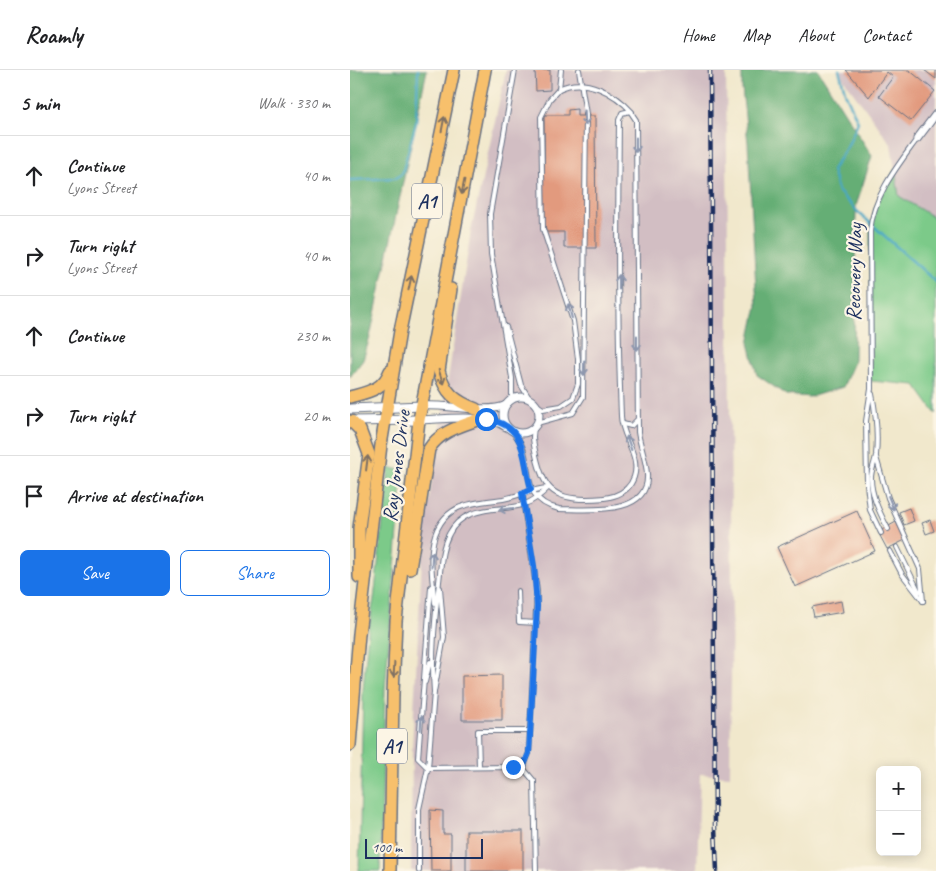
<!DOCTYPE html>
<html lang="en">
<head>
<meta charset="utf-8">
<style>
  body { margin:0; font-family:Caveat,sans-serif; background:#f2f2f2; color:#202124 }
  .controls { position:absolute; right:15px; bottom:15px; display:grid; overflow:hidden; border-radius:8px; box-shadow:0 2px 12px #0003 }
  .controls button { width:45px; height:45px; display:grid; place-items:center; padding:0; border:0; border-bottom:1px solid #e0e0e0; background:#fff; color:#202124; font:25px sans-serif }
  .scale { position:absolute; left:15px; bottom:12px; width:118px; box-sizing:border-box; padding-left:5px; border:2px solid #1b2f5e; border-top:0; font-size:14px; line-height:18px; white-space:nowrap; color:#1b2f5e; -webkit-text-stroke:4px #fcf5e5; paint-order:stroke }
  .stop { position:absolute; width:15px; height:15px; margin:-11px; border:4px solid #1a73e8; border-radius:50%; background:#fff }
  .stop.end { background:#1a73e8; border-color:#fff; box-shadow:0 1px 5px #0008 }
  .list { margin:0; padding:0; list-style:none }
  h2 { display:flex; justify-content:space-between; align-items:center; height:65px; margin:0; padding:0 20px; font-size:21px }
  h2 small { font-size:16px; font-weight:400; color:#757577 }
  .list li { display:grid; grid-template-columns:32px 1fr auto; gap:15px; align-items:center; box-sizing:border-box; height:80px; padding:0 20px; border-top:1px solid #e0e0e0 }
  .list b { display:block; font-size:19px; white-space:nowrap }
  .list p { margin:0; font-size:16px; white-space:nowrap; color:#757577 }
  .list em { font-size:16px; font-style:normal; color:#757577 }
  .actions { display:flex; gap:10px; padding:15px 20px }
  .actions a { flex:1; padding:11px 0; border:1px solid #1a73e8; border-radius:8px; text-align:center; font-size:18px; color:#1a73e8 }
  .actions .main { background:#1a73e8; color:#fff }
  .icon { flex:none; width:28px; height:28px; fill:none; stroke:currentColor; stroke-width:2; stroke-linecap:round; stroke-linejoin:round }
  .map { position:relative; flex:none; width:586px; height:801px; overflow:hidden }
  header { display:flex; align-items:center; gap:30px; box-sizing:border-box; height:70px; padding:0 25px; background:#fff; border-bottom:1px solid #e0e0e0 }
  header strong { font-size:24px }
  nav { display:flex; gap:28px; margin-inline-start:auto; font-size:18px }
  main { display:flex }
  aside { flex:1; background:#fff }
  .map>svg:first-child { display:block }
  .industrial { fill:#d2bec3 }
  .green { fill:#7cca89; stroke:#4c7c74 }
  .forest { fill:#65ae75; stroke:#406e6a }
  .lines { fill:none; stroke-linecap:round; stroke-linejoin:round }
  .stream { stroke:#46a7c6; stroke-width:2.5 }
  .building { fill:#e29a7e }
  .service-casing { stroke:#667084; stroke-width:6 }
  .minor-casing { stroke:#667084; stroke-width:9 }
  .tertiary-casing { stroke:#667084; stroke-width:11 }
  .trunk-casing { stroke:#667084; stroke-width:14 }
  .service { stroke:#fff; stroke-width:4 }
  .minor { stroke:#fff; stroke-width:7 }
  .tertiary { stroke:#fff; stroke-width:9 }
  .trunk { stroke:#f7c06c; stroke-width:11 }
  .rail-casing { stroke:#1b2f5e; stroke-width:4.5 }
  .rail { stroke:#fcf5e5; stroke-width:2.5; stroke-dasharray:8; stroke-linecap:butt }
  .oneway { stroke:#8d97ae }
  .oneway2 { stroke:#7e7064 }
  .route { stroke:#1a73e8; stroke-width:6 }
  .labels { text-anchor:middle; stroke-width:4.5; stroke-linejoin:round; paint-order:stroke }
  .shield { fill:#fcf5e5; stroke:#5e6a86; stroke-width:1 }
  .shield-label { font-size:20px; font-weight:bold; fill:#1b2f5e }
  .street-label { font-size:21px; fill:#1b2f5e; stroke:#fcf5e5 }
</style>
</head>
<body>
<header>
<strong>Roamly</strong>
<nav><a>Home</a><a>Map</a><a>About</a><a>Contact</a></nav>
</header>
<main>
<aside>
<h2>5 min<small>Walk · 330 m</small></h2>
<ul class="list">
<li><svg class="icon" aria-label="ahead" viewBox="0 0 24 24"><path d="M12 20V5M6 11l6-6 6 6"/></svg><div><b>Continue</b><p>Lyons Street</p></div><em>40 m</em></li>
<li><svg class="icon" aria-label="right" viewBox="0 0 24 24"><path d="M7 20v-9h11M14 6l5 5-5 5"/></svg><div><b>Turn right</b><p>Lyons Street</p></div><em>40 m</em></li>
<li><svg class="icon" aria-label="ahead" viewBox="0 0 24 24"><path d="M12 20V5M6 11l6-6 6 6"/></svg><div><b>Continue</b></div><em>230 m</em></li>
<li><svg class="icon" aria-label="right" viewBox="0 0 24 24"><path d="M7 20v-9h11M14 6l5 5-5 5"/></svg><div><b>Turn right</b></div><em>20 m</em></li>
<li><svg class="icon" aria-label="arrive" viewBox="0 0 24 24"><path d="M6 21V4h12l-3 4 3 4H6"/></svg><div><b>Arrive at destination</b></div></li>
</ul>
<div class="actions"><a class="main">Save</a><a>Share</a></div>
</aside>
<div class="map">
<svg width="586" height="801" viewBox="0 0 586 801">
  <rect width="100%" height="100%" fill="#fcf5e5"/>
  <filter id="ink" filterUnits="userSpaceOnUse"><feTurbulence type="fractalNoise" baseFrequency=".02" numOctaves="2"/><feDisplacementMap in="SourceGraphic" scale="10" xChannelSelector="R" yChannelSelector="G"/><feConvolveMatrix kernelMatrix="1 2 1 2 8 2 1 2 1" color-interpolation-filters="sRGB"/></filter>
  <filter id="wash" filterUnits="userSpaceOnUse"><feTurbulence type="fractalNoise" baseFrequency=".0096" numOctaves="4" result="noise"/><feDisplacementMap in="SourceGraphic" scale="20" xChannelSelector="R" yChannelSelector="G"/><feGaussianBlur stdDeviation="1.12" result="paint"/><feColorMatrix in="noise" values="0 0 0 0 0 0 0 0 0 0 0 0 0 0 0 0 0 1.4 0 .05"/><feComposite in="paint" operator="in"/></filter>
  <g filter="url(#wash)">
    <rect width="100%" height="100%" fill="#f1e8cc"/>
    <g class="industrial">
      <path d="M156 0H376L382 520 380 706 350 704 347 801H61L62 679 73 469 121 161Z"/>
      <path d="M487 0H586V149L549 126 541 74Z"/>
    </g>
    <g class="green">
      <path d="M545 99 549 126 586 149V344L565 315 521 311 520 161 525 137Z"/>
      <path d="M39 398 53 400 35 619 30 801H9L13 621 18 562 24 529Z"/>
    </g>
    <g class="forest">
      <path d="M0 0H77L20 267 13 290 0 307Z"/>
      <path d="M392 0H468L522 86 506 136 504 292 493 317 460 327 436 325 407 305 399 273 407 236 398 73 392 19Z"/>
    </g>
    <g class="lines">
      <g class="stream">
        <path d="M489 0 496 25 508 52 498 75 482 100 488 121 508 142 586 212"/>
        <path d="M0 110 45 108 52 104 66 53 68 0"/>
      </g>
    </g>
    <g id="blocks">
      <g class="building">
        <path d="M185 0H200V20L186 21Z"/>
        <path d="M496 0H559L585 21 561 51 529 26 543 7 537 2 519 27Z"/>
        <path d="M574 0H586V9Z"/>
        <path d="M227 39V46H245L246 178H214V162H195L194 45H218V40Z"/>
        <path d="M559 438 564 451 554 455 549 442Z"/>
        <path d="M507 441 525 481 445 517 427 477Z"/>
        <path d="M580 450 584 461 576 464 572 453Z"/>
        <path d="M546 452 555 470 537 479 528 462Z"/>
        <path d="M491 531 493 542 464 547 462 537Z"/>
        <path d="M152 605V650H112V606Z"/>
        <path d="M80 740 93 741V764H101V801H81Z"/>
        <rect x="116" y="761" width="57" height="40"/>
      </g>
    </g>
  </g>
  <g filter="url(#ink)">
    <use href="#blocks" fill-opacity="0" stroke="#667084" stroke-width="1"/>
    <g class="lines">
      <defs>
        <g id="service">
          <path d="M209 19C235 6 265 23 282 42"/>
          <path d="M156 257 171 315 181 331"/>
          <path d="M522 324C526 344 528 365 526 385 525 393 521 400 521 408 521 426 530 443 538 459"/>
          <path d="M158 332 162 326V308L141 184 140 144 165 0"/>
          <path d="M184 333 193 339 211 336 223 328 228 314V289L223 251 193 159 191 47 200 29 209 19 211 0"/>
          <path d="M187 353 223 343 233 327 236 44 229 0"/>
          <path d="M273 354 281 356 287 350"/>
          <path d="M161 361C190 385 162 428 209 439 236 439 300 447 297 404 296 389 290 376 288 362L286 50 280 41 272 43 269 50C268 148 267 247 271 346 271 366 291 386 284 407 277 428 254 429 236 429 202 429 193 417 186 385 184 375 181 366 185 356"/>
          <path d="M526 387 538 428 570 499 573 531"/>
          <path d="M172 423 187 521 179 683 173 698"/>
          <path d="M531 463 520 440 517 415 516 351 521 319 520 161C524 125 546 98 567 69"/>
          <path d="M547 477 569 522"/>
          <path d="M540 481 552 504 573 531"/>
          <path d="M168 521 169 552 187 553"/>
          <path d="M85 533C81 502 73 455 108 438 121 432 139 431 153 429 169 426 182 419 198 418"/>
          <path d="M75 612 80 592"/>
          <path d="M73 621 68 688 78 698"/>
          <path d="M73 622 81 517"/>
          <path d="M84 622C81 584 85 549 89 512 91 496 91 479 99 464 104 454 111 448 121 444 154 432 169 447 198 418"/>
          <path d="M129 697 128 661H180"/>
          <path d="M78 698 84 622 94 567 90 518"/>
          <path d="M69 801V739L78 698 163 697 173 698 184 711 186 801"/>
        </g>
        <g id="minor">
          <path d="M567 69 586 44"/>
          <circle cx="171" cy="345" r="18"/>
          <path d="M72 336C94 334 139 344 156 335"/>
          <path d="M69 350C94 349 136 343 156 357"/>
        </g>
        <g id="tertiary">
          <path d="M0 339 72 336"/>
          <path d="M0 351 69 350"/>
        </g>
        <g id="trunk">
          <path d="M101 219 89 301C95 323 105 331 126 339"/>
          <path d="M0 327C18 322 33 320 40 301"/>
          <path d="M1 351 10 360 19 384 9 458V507"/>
          <path d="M60 499 79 379C90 361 111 356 130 349"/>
          <path d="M0 675 9 564 31 375 50 261 104 0"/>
          <path d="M40 801 43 624 46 551 69 350 135 0"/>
        </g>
      </defs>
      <use href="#service" class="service-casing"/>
      <use href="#minor" class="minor-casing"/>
      <use href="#tertiary" class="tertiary-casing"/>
      <use href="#trunk" class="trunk-casing"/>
      <use href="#service" class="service"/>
      <use href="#minor" class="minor"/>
      <use href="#tertiary" class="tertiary"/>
      <use href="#trunk" class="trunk"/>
      <defs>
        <path id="rail" d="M360 0 365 758 367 801"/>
      </defs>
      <use href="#rail" class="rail-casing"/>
      <use href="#rail" class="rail"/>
    </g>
    <defs><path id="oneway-shaft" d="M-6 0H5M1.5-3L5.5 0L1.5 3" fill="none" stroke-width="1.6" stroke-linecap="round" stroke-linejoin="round" transform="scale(1.25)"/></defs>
    <g class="oneway">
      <use href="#oneway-shaft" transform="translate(235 48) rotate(88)"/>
      <use href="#oneway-shaft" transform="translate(286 75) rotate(90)"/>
      <use href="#oneway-shaft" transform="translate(269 212) rotate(-90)"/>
      <use href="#oneway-shaft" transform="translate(220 241) rotate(-105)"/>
      <use href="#oneway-shaft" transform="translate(287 273) rotate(90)"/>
      <use href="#oneway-shaft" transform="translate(234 298) rotate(91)"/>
      <use href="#oneway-shaft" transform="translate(279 373) rotate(-109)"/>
      <use href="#oneway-shaft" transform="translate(541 433) rotate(68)"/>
      <use href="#oneway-shaft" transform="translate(156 439) rotate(173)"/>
      <use href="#oneway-shaft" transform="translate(82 489) rotate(-87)"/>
      <use href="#oneway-shaft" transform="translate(71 653) rotate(-86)"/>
    </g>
    <g class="oneway2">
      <use href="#oneway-shaft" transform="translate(93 54) rotate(-79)"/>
      <use href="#oneway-shaft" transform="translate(113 117) rotate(101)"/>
      <use href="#oneway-shaft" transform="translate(60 213) rotate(-78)"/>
      <use href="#oneway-shaft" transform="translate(91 307) rotate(72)"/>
      <use href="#oneway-shaft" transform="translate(17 393) rotate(-83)"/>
      <use href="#oneway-shaft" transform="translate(44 600) rotate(93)"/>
    </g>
  </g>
  <g class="lines" filter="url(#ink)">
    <path class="route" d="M136 349C178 355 172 388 181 419L172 423 184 496 187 536 179 683 173 698 163 697"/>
  </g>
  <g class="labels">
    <g class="shield">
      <rect x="62" y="113.5" width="30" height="35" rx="4"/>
      <rect x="27" y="658.5" width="30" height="35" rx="4"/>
    </g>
    <g class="shield-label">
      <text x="77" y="138">A1</text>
      <text x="42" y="683">A1</text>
    </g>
    <g class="street-label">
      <text transform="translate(504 202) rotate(-89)" y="7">Recovery Way</text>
      <text transform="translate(46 396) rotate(-83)" y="7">Ray Jones Drive</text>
    </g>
  </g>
</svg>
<div class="controls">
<button>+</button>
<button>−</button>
</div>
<div class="scale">100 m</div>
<div class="stop" style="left:136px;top:349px"></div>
<div class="stop end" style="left:163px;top:697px"></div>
</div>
</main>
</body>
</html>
